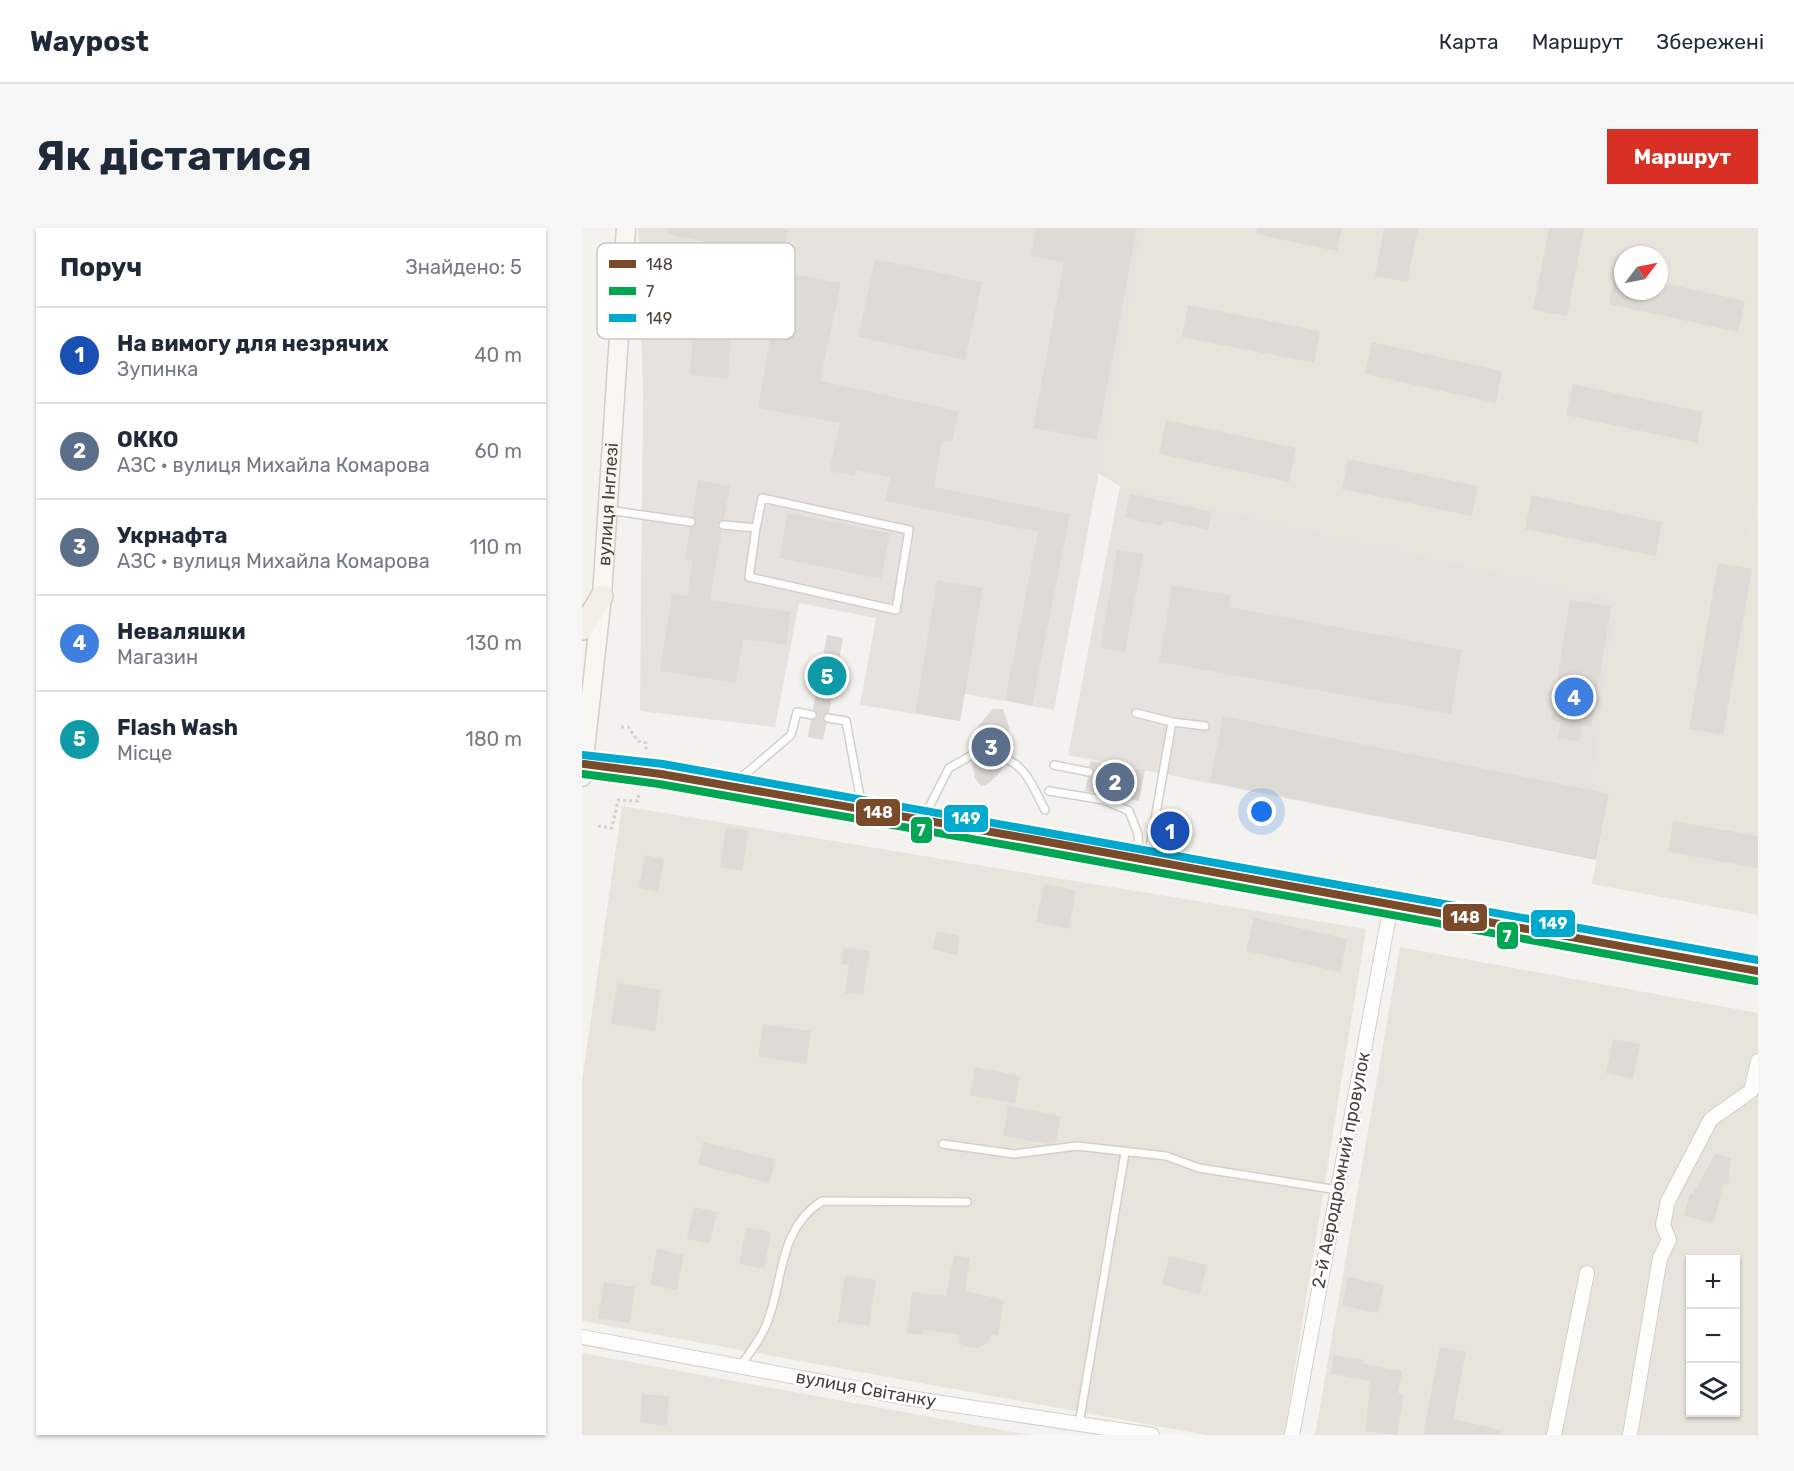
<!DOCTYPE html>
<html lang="uk">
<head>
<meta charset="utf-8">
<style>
  body { margin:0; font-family:Rubik,sans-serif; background:#f6f6f7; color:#1f2937 }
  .controls { position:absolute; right:18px; bottom:18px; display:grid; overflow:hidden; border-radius:0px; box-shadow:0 2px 4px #0004 }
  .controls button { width:54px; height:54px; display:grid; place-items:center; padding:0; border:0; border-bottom:2px solid #e0e1e3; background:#fff; color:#1f2937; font:30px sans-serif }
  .compass { position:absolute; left:1032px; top:18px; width:54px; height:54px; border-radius:50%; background:#fff; box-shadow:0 2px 4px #0004; rotate:58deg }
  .you { position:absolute; left:680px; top:584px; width:21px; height:21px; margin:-15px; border:4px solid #fff; border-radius:50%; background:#1a73e8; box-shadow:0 0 0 9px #1a73e833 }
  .badge { display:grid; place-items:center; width:39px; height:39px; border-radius:50%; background:#d93025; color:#fff; font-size:20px; font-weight:700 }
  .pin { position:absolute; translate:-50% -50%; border:3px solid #fff; box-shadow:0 2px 6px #0006 }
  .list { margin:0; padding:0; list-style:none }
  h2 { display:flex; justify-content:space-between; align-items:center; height:78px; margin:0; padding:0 24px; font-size:26px }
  h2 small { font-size:20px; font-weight:400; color:#747a83 }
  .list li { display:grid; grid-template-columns:39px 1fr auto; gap:18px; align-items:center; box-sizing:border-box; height:96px; padding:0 24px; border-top:2px solid #e0e1e3 }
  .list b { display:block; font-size:22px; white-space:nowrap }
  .list p { margin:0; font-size:20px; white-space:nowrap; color:#747a83 }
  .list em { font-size:20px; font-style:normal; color:#747a83 }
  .icon { flex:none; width:33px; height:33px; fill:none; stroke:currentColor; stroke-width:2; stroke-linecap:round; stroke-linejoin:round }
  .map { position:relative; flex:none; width:1176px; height:1207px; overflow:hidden; border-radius:0px }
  header { display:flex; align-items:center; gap:36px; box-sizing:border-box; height:84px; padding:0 30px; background:#fff; border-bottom:2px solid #e0e1e3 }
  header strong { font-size:28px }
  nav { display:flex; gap:33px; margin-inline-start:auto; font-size:21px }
  .intro { display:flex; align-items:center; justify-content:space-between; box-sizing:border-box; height:144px; padding:0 36px }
  h1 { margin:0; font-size:42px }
  .button { padding:15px 27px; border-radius:0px; background:#d93025; color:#fff; font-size:21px; font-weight:700 }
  main { display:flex; gap:36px; padding:0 36px }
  aside { flex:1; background:#fff; border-radius:0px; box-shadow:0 2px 4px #0004 }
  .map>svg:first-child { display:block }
  .residential { fill:#e7e4dc; fill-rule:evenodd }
  .industrial { fill:#e6e2de }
  .education { fill:#eae5da }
  .building { fill:#dedbd6 }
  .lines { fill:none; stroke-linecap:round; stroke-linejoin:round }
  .lane-casing { stroke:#d2d0cb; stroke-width:10 }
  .street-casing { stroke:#d2d0cb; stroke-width:16 }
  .secondary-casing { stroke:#d3cfc5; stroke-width:21 }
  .primary-casing { stroke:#d6cebb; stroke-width:24 }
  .path { stroke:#d3d2cc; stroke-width:3; stroke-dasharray:3 3; stroke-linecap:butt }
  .lane { stroke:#fdfdfc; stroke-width:7 }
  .street { stroke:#fdfdfc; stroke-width:14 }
  .secondary { stroke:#f7f6f1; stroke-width:18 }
  .primary { stroke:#f2efe6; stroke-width:21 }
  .bus-1-casing { stroke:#fff; stroke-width:12 }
  .bus-2-casing { stroke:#fff; stroke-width:12 }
  .bus-3-casing { stroke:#fff; stroke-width:12 }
  .bus-1 { stroke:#7a4b2a; stroke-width:8 }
  .bus-2 { stroke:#00a651; stroke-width:8 }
  .bus-3 { stroke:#00a9ce; stroke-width:8 }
  .labels { text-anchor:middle; stroke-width:5; stroke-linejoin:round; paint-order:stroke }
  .street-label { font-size:18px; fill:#4b4439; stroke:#fff }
  .key { fill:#fff; stroke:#c9c7c4; stroke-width:1.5 }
  .key-label { font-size:16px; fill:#4b4439 }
  .line-badge { stroke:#fff; stroke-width:2 }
  .badge-label { font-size:16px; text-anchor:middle; font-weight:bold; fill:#fff }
</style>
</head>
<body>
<header>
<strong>Waypost</strong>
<nav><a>Карта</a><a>Маршрут</a><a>Збережені</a></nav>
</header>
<div class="intro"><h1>Як дістатися</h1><a class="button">Маршрут</a></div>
<main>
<aside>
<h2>Поруч<small>Знайдено: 5</small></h2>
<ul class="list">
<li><span class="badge" style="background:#1a4fb4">1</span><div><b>На вимогу для незрячих</b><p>Зупинка</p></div><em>40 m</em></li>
<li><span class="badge" style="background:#5c6f8a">2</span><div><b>ОККО</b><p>АЗС · вулиця Михайла Комарова</p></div><em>60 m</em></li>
<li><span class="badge" style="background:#5c6f8a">3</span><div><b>Укрнафта</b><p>АЗС · вулиця Михайла Комарова</p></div><em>110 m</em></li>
<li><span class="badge" style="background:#3f7fe0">4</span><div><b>Неваляшки</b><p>Магазин</p></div><em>130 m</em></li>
<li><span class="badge" style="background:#0f9aa8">5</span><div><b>Flash Wash</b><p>Місце</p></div><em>180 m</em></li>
</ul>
</aside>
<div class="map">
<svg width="1176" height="1207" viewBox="0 0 1176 1207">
  <rect width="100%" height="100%" fill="#f4f2ee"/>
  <g class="residential">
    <path d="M563 0H1176V270L1168 310 1176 312V687L1010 656 1027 567 1011 553 1036 371 538 258 516 245ZM1041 27H1077V63H1041Z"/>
    <path d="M40 578 784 701 702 1207H624L0 1093V853Z"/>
    <path d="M818 719 1176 785V1207H733ZM1108 1032H1154V1184H1108Z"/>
    <path d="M0 1125 447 1207H0Z"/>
  </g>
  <g class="industrial">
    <path d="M56 0H563L472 482 383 466 378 493 278 477 294 390 217 375 193 499 58 483 61 165Z"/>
    <path d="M538 258 1036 371 1011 553 1027 566 1014 632 486 527Z"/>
  </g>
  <path class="education" d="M1176 270V312L1168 310Z"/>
  <g class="building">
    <path d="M86 0H197L206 2 200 30 86 6Z"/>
    <path d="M454 0H555L515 212 451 200 482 34 449 28Z"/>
    <path d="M675 0H760L755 23 674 6Z"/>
    <path d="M802 0H836L825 54 793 48Z"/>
    <path d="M967 0H1002L985 88 951 82Z"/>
    <path d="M293 31 400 54 383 132 276 109Z"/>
    <path d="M1035 36 1041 37V63H1077V54L1163 73 1156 104 1027 76Z"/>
    <path d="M200 44 259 55 238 153 377 183 370 214 360 213 352 259 488 286 450 478 423 472 456 304 303 273 308 249 274 242 273 248 247 243 258 195 176 180Z"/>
    <path d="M115 56 153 59 146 151 108 147Z"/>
    <path d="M606 77 738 103 732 135 600 109Z"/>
    <path d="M790 114 920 143 914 175 783 146Z"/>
    <path d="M991 156 1121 184 1115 215 984 187Z"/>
    <path d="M584 192 714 220 707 254 577 226Z"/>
    <path d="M766 231 896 258 890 288 760 261Z"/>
    <path d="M116 252 148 258 142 291 136 296 140 302 128 372 209 384 204 417 161 411 154 455 78 443 90 366 105 368 111 333 103 332 108 300 114 295 110 288Z"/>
    <path d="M548 266 630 284 626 302 582 292 580 298 543 290Z"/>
    <path d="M950 267 1080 294 1074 328 943 301Z"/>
    <path d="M206 285 308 305 299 351 197 330Z"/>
    <path d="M535 322 561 326 543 425 518 420Z"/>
    <path d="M1136 335 1170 341 1141 507 1107 501Z"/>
    <path d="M355 352 401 360 378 493 333 485Z"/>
    <path d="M590 357 649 367 647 379 880 422 869 486 577 434Z"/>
    <path d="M988 372 1029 378 1009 499 1000 498 997 514 976 510 979 494 969 492Z"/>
    <path d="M245 407 261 410 247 484 241 489 245 495 241 512 226 509 229 492 236 488 231 481Z"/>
    <path d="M411 481H421L427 499 426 520 425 526 419 529 422 536 416 547 404 557 399 558 393 550 390 533 396 526 391 518 396 498Z"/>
    <path d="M641 488 1027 566 1014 632 628 554Z"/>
    <path d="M509 533 563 542 557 573 503 563 506 549 513 545 507 538Z"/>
    <path d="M1091 593 1176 608V640L1086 624Z"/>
    <path d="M144 599 167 603 160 643 138 639Z"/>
    <path d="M63 627 82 631 76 664 57 660Z"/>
    <path d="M462 656 494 662 487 701 454 694Z"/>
    <path d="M672 690 765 711 758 744 664 723Z"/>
    <path d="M355 703 378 708 375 727 350 721Z"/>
    <path d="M262 719 288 723 281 767 263 765 267 737 259 736Z"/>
    <path d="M35 755 79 762 73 803 29 796Z"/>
    <path d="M181 796 229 803 224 836 176 829Z"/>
    <path d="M1031 811 1058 816 1051 851 1024 845Z"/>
    <path d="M393 839 438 848 433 875 388 867Z"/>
    <path d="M426 878 479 888 474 915 465 916 421 908Z"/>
    <path d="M121 914 193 931 188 955 116 937Z"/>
    <path d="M1133 926 1149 930 1146 957 1141 956 1132 995 1102 988 1108 965 1111 966Z"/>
    <path d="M112 979 135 984 128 1016 105 1011Z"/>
    <path d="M164 999 189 1004 182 1041 157 1036Z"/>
    <path d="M75 1021 102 1027 95 1062 68 1057Z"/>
    <path d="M372 1027 388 1030 383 1063 422 1072 416 1108 410 1106 406 1114 397 1120 384 1119 378 1114 377 1107 342 1102 341 1107 325 1105 330 1064 364 1068Z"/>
    <path d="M587 1028 625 1037 618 1066 580 1057Z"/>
    <path d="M263 1047 294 1052 287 1098 256 1094Z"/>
    <path d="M766 1049 802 1057 796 1085 760 1078Z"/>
    <path d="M22 1054 53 1059 48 1095 16 1090Z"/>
    <path d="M858 1119 884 1123 871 1191 919 1202 918 1207H841Z"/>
    <path d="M752 1127 782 1132 781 1136 820 1143 816 1165 822 1166 815 1207 783 1203 789 1153 749 1146Z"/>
    <path d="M60 1166 87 1168 85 1197 58 1195Z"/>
  </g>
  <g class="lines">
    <defs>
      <g id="lane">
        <path d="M26 282 109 294"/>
        <path d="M141 297 174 300 180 270 327 302 314 382 167 349 174 300"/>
        <path d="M554 485 590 494 623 498"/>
        <path d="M246 490 264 493 280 579"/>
        <path d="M424 531C445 539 453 563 463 582"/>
        <path d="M472 537 507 544"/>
        <path d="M154 554 209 507 215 484 230 487"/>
        <path d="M467 563 522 572 547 583 556 606 557 628"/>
        <path d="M342 589 367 540 390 527"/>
        <path d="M566 631 590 494"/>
        <path d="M361 916 432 926 495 918 584 928 617 940 756 962"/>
        <path d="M159 1138C166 1126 176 1115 182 1102 203 1058 193 1003 240 973L385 974"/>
        <path d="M497 1196 543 925"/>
      </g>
      <g id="street">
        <path d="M0 1109 327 1170 570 1207"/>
        <path d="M710 1207 809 677"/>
        <path d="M972 1207 1005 1045"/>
        <path d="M1048 1207 1078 1030 1087 1012 1081 997 1086 973 1129 891 1169 863 1176 833"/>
      </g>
      <g id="secondary">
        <path id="s1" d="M0 549 20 368 44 0"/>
      </g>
      <g id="primary">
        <path d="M0 401 20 368"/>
        <path d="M0 537 79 546 455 612 1176 743"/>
      </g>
    </defs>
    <use href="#lane" class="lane-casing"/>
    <use href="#street" class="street-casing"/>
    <use href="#secondary" class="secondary-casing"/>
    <use href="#primary" class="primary-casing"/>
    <g class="path">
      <path d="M39 499H46L56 513 64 515V523"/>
      <path d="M16 598 30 600 36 572 56 573 57 565"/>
    </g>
    <use href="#lane" class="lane"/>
    <use href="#street" class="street"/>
    <use href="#secondary" class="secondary"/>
    <use href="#primary" class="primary"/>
    <defs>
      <path id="bus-1" d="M2 536 79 546 455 612 1176 743"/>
      <path id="bus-2" d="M1 546 77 556 453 622 1174 753"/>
      <path id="bus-3" d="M1 527 81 536 1176 732"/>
    </defs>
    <use href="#bus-1" class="bus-1-casing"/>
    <use href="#bus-2" class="bus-2-casing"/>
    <use href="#bus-3" class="bus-3-casing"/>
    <use href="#bus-1" class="bus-1"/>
    <use href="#bus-2" class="bus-2"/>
    <use href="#bus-3" class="bus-3"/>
  </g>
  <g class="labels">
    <g class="street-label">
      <text dy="6" stroke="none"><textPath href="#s1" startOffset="274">вулиця Інглезі</textPath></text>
      <text transform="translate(759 942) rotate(-79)" y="6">2-й Аеродромний провулок</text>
      <text transform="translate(284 1161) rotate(10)" y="6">вулиця Світанку</text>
    </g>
  </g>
  <rect x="15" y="15" width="198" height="96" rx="9" class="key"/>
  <rect x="27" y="32" width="27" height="8" fill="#7a4b2a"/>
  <rect x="27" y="59" width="27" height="8" fill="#00a651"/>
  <rect x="27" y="86" width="27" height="8" fill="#00a9ce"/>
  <g class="key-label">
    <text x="64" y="42">148</text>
    <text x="64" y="69">7</text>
    <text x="64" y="96">149</text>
  </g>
  <g class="line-badge">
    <rect x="273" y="570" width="46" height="29" rx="6" fill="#7a4b2a"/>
    <rect x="361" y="576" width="46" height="29" rx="6" fill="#00a9ce"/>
    <rect x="328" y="588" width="23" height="28" rx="6" fill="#00a651"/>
    <rect x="860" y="675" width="46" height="29" rx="6" fill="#7a4b2a"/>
    <rect x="948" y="681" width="46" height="29" rx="6" fill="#00a9ce"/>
    <rect x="914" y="693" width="23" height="29" rx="6" fill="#00a651"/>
  </g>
  <g class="badge-label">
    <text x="296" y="590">148</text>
    <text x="384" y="596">149</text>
    <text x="339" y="608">7</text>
    <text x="883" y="695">148</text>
    <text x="971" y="701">149</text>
    <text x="925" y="714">7</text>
  </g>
</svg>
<div class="controls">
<button>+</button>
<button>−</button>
<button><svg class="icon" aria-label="layers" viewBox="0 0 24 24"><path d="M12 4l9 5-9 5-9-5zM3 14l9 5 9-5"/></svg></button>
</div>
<svg class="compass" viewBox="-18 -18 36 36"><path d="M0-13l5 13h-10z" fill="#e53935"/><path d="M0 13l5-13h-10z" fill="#747a83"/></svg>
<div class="you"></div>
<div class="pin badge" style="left:588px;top:603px;background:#1a4fb4">1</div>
<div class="pin badge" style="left:533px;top:554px;background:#5c6f8a">2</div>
<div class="pin badge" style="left:409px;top:519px;background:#5c6f8a">3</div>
<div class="pin badge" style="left:992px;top:469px;background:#3f7fe0">4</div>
<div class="pin badge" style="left:245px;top:448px;background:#0f9aa8">5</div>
</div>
</main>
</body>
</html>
